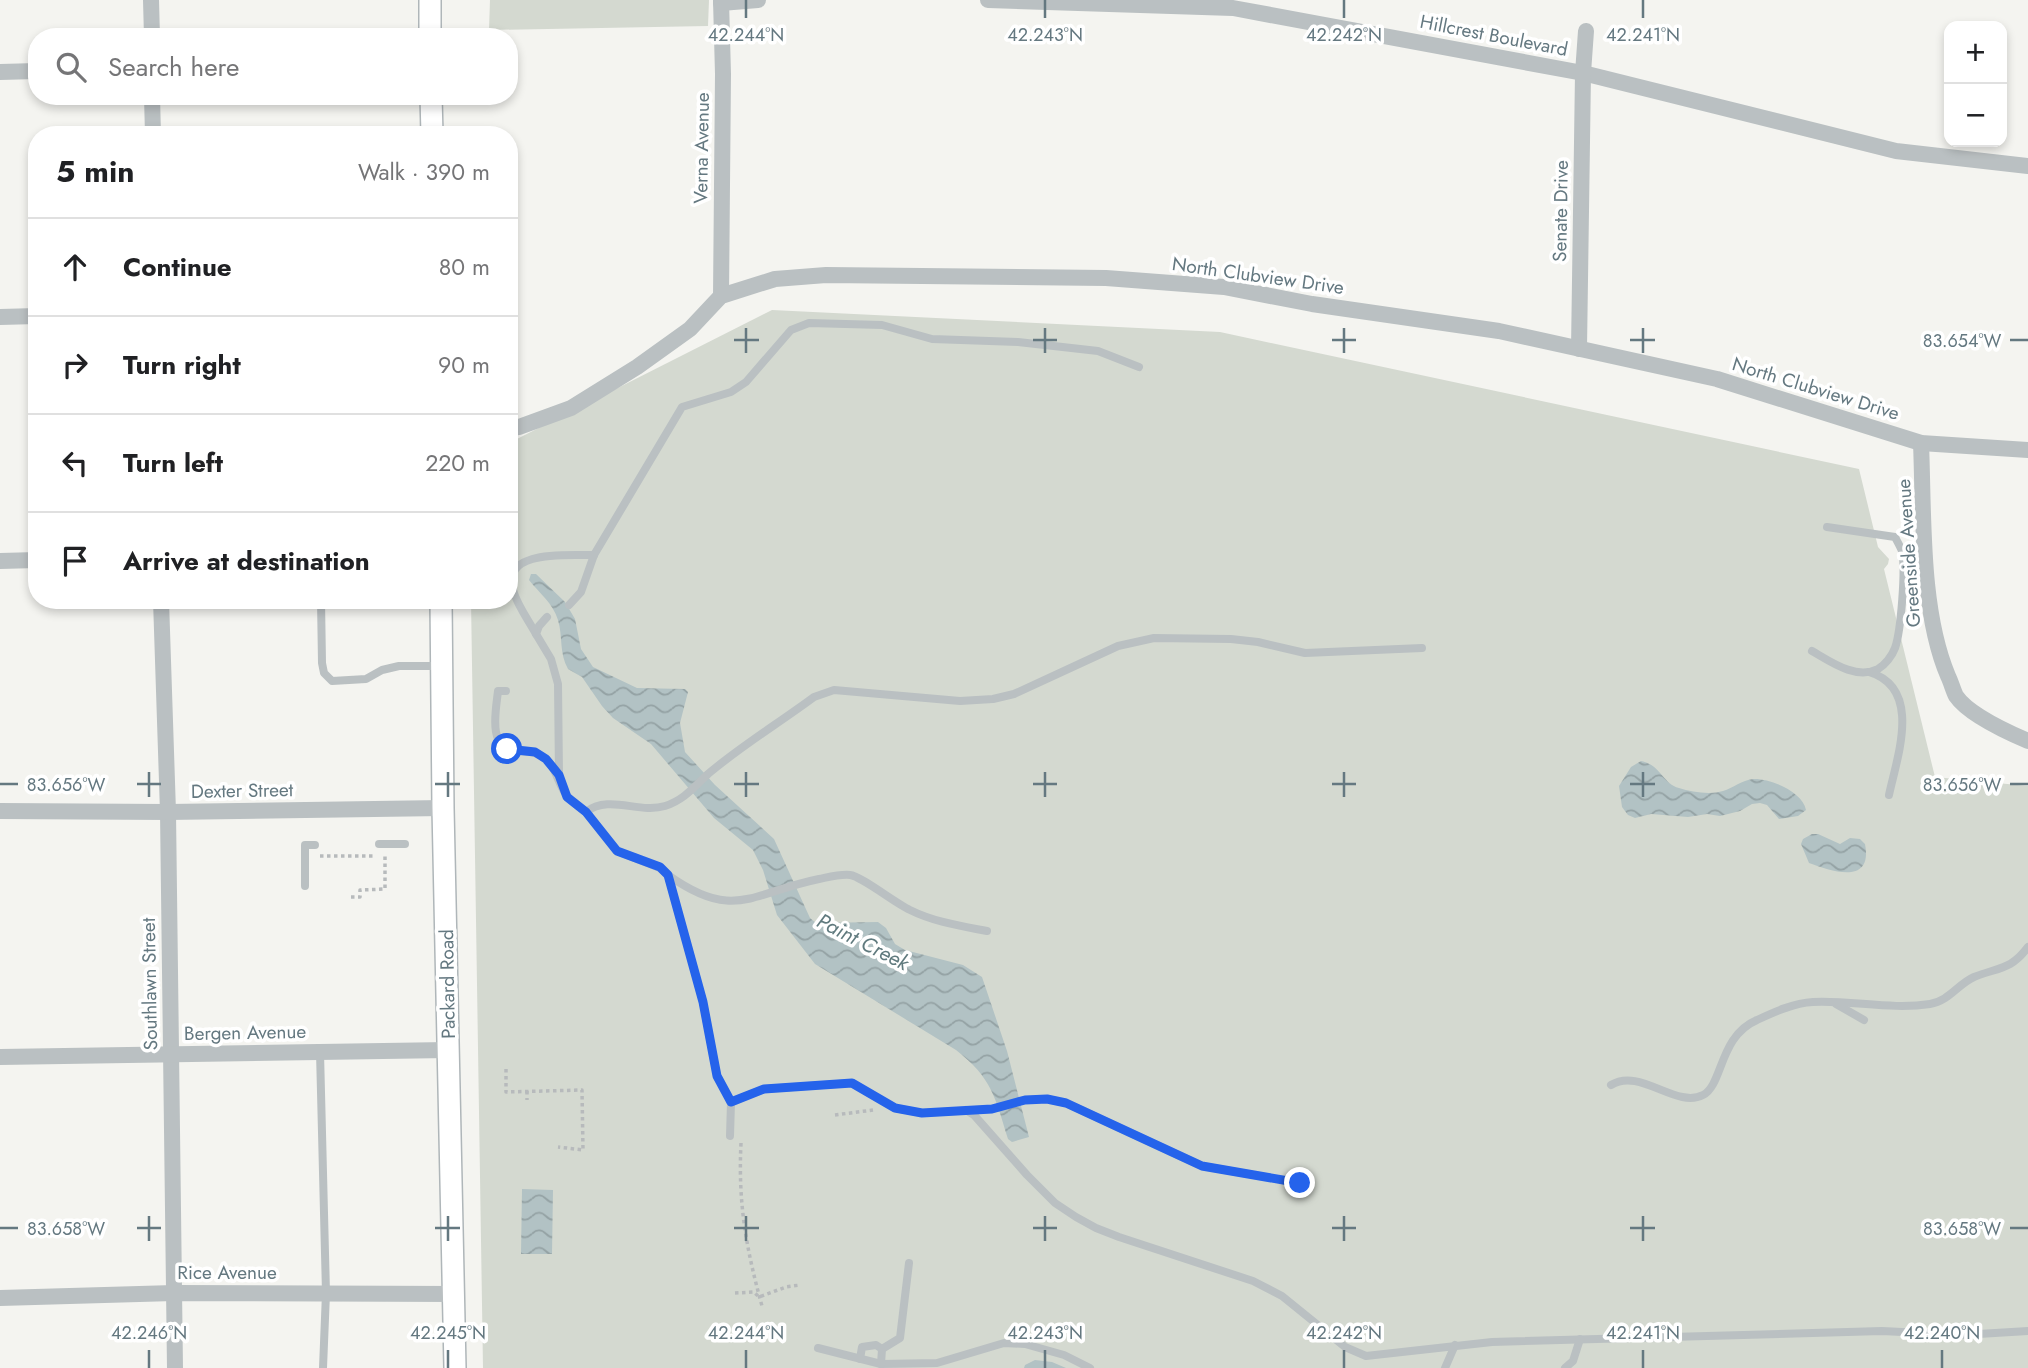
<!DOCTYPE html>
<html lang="en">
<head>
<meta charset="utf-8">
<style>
  body { margin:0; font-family:Jost,sans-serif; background:#f6f6f6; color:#202124 }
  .controls { position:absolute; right:21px; top:21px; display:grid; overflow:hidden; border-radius:14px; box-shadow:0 4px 10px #0003 }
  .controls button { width:63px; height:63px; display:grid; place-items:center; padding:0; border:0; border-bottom:2px solid #e0e0e0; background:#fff; color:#202124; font:35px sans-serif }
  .stop { position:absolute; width:21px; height:21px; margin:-16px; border:5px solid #2563eb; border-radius:50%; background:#fff }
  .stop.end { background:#2563eb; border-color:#fff; box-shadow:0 2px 7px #0008 }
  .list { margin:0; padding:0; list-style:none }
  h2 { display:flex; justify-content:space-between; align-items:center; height:91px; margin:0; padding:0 28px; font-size:30px }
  h2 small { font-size:23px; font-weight:400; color:#757577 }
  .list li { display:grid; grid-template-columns:46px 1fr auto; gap:21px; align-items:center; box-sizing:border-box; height:98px; padding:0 28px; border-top:2px solid #e0e0e0 }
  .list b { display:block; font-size:26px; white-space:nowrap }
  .list em { font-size:23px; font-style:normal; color:#757577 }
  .icon { flex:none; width:38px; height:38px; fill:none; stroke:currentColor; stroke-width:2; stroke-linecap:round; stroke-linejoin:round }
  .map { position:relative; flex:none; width:2028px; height:1368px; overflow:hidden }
  .search { position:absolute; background:#fff; box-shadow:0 4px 10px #0003; left:28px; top:28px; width:490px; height:77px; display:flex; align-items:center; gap:18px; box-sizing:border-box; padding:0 24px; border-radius:28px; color:#757577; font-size:26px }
  .panel { position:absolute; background:#fff; box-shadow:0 4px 10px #0003; left:28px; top:126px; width:490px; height:483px; border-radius:28px }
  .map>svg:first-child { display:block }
  .green { fill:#d4d9d0 }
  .water { fill:url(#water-waves) }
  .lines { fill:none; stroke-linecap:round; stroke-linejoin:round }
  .secondary-casing { stroke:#afb6b9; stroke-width:24 }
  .path { stroke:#b7babc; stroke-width:3.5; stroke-dasharray:3.5 3.5; stroke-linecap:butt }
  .lane { stroke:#bac0c2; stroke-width:8 }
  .street { stroke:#bac0c2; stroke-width:16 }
  .secondary { stroke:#fff; stroke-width:21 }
  .route { stroke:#2563eb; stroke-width:9 }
  .ticks { fill:none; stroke:#647880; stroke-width:2.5 }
  .labels { text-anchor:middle; stroke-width:7; stroke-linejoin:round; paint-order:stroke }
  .street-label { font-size:19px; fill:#647880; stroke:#fff }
  .water-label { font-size:21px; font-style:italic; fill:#607a7e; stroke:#fff }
  .ticks-label { font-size:18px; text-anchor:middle; fill:#647880; stroke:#fff; stroke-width:7; stroke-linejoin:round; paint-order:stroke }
</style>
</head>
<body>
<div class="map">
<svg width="2028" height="1368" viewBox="0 0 2028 1368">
  <defs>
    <pattern id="water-waves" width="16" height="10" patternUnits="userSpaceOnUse" patternTransform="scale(1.75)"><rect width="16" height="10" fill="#b2c2c4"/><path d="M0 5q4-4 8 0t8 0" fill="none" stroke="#94a2a4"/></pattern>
  </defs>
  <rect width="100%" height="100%" fill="#f4f4f0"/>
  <g class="green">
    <path d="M490 0H709L708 26 489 30Z"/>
    <path d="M772 310 1220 332 1859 469 1878 547 1889 559 1888 564 1884 569 1935 777 2028 786V1368H483L471 600H509V443Z"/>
  </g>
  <g class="water">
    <path d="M531 574H536L565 602 575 619 581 649 593 667 637 688 685 689 688 692 680 723 685 752 715 785 774 839 810 918 816 923 878 922 886 928 895 944 905 950 963 965 982 977 1007 1051 1029 1137 1012 1142 1008 1139C995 1097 992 1078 956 1050L815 964 777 915 763 870 753 850 714 818 651 744 613 718 602 706 582 677 568 669C559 653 563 637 558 620 553 603 539 593 529 580Z"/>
    <path d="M1641 761C1661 765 1663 784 1679 788 1692 792 1710 795 1723 791 1733 788 1742 780 1753 779 1770 778 1803 792 1806 810L1798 816 1779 819 1767 805 1760 803 1752 804 1740 811 1720 816 1707 814 1688 817 1651 814 1635 818 1628 815 1622 807 1619 786 1631 767Z"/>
    <path d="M1812 834H1818L1840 844 1850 838 1860 839 1865 844C1873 885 1833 872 1809 863L1801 844 1803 839Z"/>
    <path d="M522 1189 553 1190 552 1254H521Z"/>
    <path d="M1035 1360 1052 1362 1066 1368H1024L1025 1365Z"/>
  </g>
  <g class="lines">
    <defs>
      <g id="secondary">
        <path d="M430 0V37"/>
        <path d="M431 96 432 135"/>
        <path d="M441 600 443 808 455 1368"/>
      </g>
    </defs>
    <use href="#secondary" class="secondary-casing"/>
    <g class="path">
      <path d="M320 856H375"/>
      <path d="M351 897H360V890L385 889V856H387"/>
      <path d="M506 1069V1092L582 1090 583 1150 558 1147"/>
      <path d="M527 1091V1100"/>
      <path d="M835 1115 873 1110"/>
      <path d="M741 1143C738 1203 746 1248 762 1306"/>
      <path d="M735 1293 754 1292 759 1297 786 1287 800 1285"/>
    </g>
    <g class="lane">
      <path d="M321 600 322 663 324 673 332 681 366 679 382 670 399 666H439"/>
      <path d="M569 605 581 592 594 555 682 407 731 392 746 382 791 330 809 323 882 325 932 339 1018 342 1098 351 1139 367"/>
      <path d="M547 617 539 626 536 634 551 659 558 684 559 775"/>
      <path d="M536 634C529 621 517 605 513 590 501 548 571 556 594 555"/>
      <path d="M1812 651C1831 662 1856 680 1878 669 1885 665 1892 656 1895 648 1901 631 1906 568 1902 551 1900 546 1897 541 1895 537L1827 527"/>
      <path d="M1869 672C1923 688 1897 757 1889 795"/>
      <path d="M506 691H498C496 710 487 749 516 751 528 752 538 751 547 760 558 771 558 787 569 798 574 804 581 808 586 812"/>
      <path d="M379 844H405"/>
      <path d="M668 875C734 922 751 893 819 879 829 877 840 874 850 875 861 876 895 903 910 910 934 922 961 926 987 931"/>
      <path d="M305 886V845H315"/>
      <path d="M1836 1004 1864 1020"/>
      <path d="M320 1052 326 1293 323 1368"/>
      <path d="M1611 1085C1640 1067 1676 1109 1703 1095 1723 1085 1719 1036 1757 1020 1774 1012 1794 1003 1813 1002 1851 1000 1891 1010 1930 1004 1949 1001 1958 984 1974 977 1999 967 2011 970 2028 947"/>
      <path d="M731 1102 717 1076 703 1002 668 875 660 868 617 851 586 812C609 794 639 814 665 806 684 800 694 787 708 774 741 746 779 723 814 697L834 690 960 701 993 699 1014 694 1118 646 1154 638 1231 639 1258 642 1305 653 1422 648"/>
      <path d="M966 1110 974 1115 1027 1175 1055 1203 1076 1217 1096 1228 1119 1237 1253 1281 1282 1296 1345 1347 1366 1356 1492 1342 1882 1331 1962 1335 2028 1331"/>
      <path d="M730 1136 731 1102 764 1089 852 1083 895 1108 922 1113 992 1109 1025 1100 1047 1099 1066 1103 1202 1166 1300 1183"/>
      <path d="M818 1348 881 1364 937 1363 1004 1343 1025 1344 1064 1355 1090 1368"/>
      <path d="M860 1359 862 1347 876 1345 882 1349"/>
      <path d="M881 1364 882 1349 900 1338 909 1263"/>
      <path d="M1445 1368 1455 1345"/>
      <path d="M1565 1368 1573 1361 1580 1339"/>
    </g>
    <g class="street">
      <path d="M151 0 152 37"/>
      <path d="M721 0 723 74 721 296"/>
      <path d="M988 0 1233 8 1583 73 1896 151 2028 166"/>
      <path d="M721 3 758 0"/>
      <path d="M0 72 37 71"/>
      <path d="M152 96 153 135"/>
      <path d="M0 317 37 316"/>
      <path d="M1579 349 1583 73 1586 31"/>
      <path d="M509 428 519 427 571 408 637 367 690 329 721 296 775 279 826 275 1106 278 1224 287 1312 304 1499 331 1717 379 1921 443 2028 450"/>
      <path d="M1921 443C1924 515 1920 610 1948 676 1951 682 1953 690 1956 696 1969 715 2007 732 2028 741"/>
      <path d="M0 561 37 560"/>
      <path d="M161 600 168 812 175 1368"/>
      <path d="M0 811 168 812 443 808"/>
      <path d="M0 1057 448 1050"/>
      <path d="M0 1298 174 1293 454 1294"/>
    </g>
    <use href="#secondary" class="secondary"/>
  </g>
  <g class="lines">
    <path class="route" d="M507 749 535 752 546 759 559 775 567 797 586 812 617 851 660 867 668 875 703 1002 717 1076 731 1102 764 1089 852 1083 895 1108 922 1113 992 1109 1025 1100 1047 1099 1066 1103 1202 1166 1300 1183"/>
  </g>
  <path class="ticks" d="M746 0V18M1045 0V18M1344 0V18M1643 0V18M746 328V353M1045 328V353M1344 328V353M1643 328V353M734 340H759M1033 340H1057M1332 340H1356M1630 340H1655M2010 340H2028M149 772V797M448 772V797M746 772V797M1045 772V797M1344 772V797M1643 772V797M0 784H18M137 784H161M435 784H460M734 784H759M1033 784H1057M1332 784H1356M1630 784H1655M2010 784H2028M149 1216V1241M448 1216V1241M746 1216V1241M1045 1216V1241M1344 1216V1241M1643 1216V1241M0 1228H18M137 1228H161M435 1228H460M734 1228H759M1033 1228H1057M1332 1228H1356M1630 1228H1655M2010 1228H2028M149 1350V1368M448 1350V1368M746 1350V1368M1045 1350V1368M1344 1350V1368M1643 1350V1368M1942 1350V1368"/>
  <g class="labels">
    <g class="street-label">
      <text transform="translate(1494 35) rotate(11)" y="7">Hillcrest Boulevard</text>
      <text transform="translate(701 148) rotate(-89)" y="7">Verna Avenue</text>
      <text transform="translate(1560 211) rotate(-89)" y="7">Senate Drive</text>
      <text transform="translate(1258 275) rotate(8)" y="7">North Clubview Drive</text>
      <text transform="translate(1816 388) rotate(17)" y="7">North Clubview Drive</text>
      <text transform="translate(1908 553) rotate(-94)" y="7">Greenside Avenue</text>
      <text transform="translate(242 790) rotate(-1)" y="7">Dexter Street</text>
      <text transform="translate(149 984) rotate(-91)" y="7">Southlawn Street</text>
      <text transform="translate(447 984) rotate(-91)" y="7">Packard Road</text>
      <text transform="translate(245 1032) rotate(-1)" y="7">Bergen Avenue</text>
      <text x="227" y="1279">Rice Avenue</text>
    </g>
    <g class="water-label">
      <text transform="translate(863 942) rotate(27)" y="7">Paint Creek</text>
    </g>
  </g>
  <g class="ticks-label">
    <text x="746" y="41">42.244°N</text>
    <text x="1045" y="41">42.243°N</text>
    <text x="1344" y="41">42.242°N</text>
    <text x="1643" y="41">42.241°N</text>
    <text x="1962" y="347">83.654°W</text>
    <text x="1962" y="791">83.656°W</text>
    <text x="66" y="791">83.656°W</text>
    <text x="1962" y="1235">83.658°W</text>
    <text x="66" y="1235">83.658°W</text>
    <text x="149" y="1339">42.246°N</text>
    <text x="448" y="1339">42.245°N</text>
    <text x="746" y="1339">42.244°N</text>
    <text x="1045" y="1339">42.243°N</text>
    <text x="1344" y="1339">42.242°N</text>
    <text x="1643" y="1339">42.241°N</text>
    <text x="1942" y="1339">42.240°N</text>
  </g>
</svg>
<div class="controls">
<button>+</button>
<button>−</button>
</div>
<div class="stop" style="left:507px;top:749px"></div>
<div class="stop end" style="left:1300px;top:1183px"></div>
<div class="search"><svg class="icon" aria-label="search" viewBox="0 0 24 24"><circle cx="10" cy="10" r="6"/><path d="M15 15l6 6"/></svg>Search here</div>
<section class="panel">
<h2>5 min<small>Walk · 390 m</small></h2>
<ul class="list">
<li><svg class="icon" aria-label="ahead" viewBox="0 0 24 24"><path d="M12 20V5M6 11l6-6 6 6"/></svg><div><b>Continue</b></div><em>80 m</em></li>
<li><svg class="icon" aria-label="right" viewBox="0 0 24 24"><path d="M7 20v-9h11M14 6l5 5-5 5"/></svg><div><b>Turn right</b></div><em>90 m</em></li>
<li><svg class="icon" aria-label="left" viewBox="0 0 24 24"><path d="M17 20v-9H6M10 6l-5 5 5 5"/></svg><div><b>Turn left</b></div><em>220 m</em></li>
<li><svg class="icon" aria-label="arrive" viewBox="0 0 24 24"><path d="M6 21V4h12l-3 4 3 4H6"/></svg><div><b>Arrive at destination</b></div></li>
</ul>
</section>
</div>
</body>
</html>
